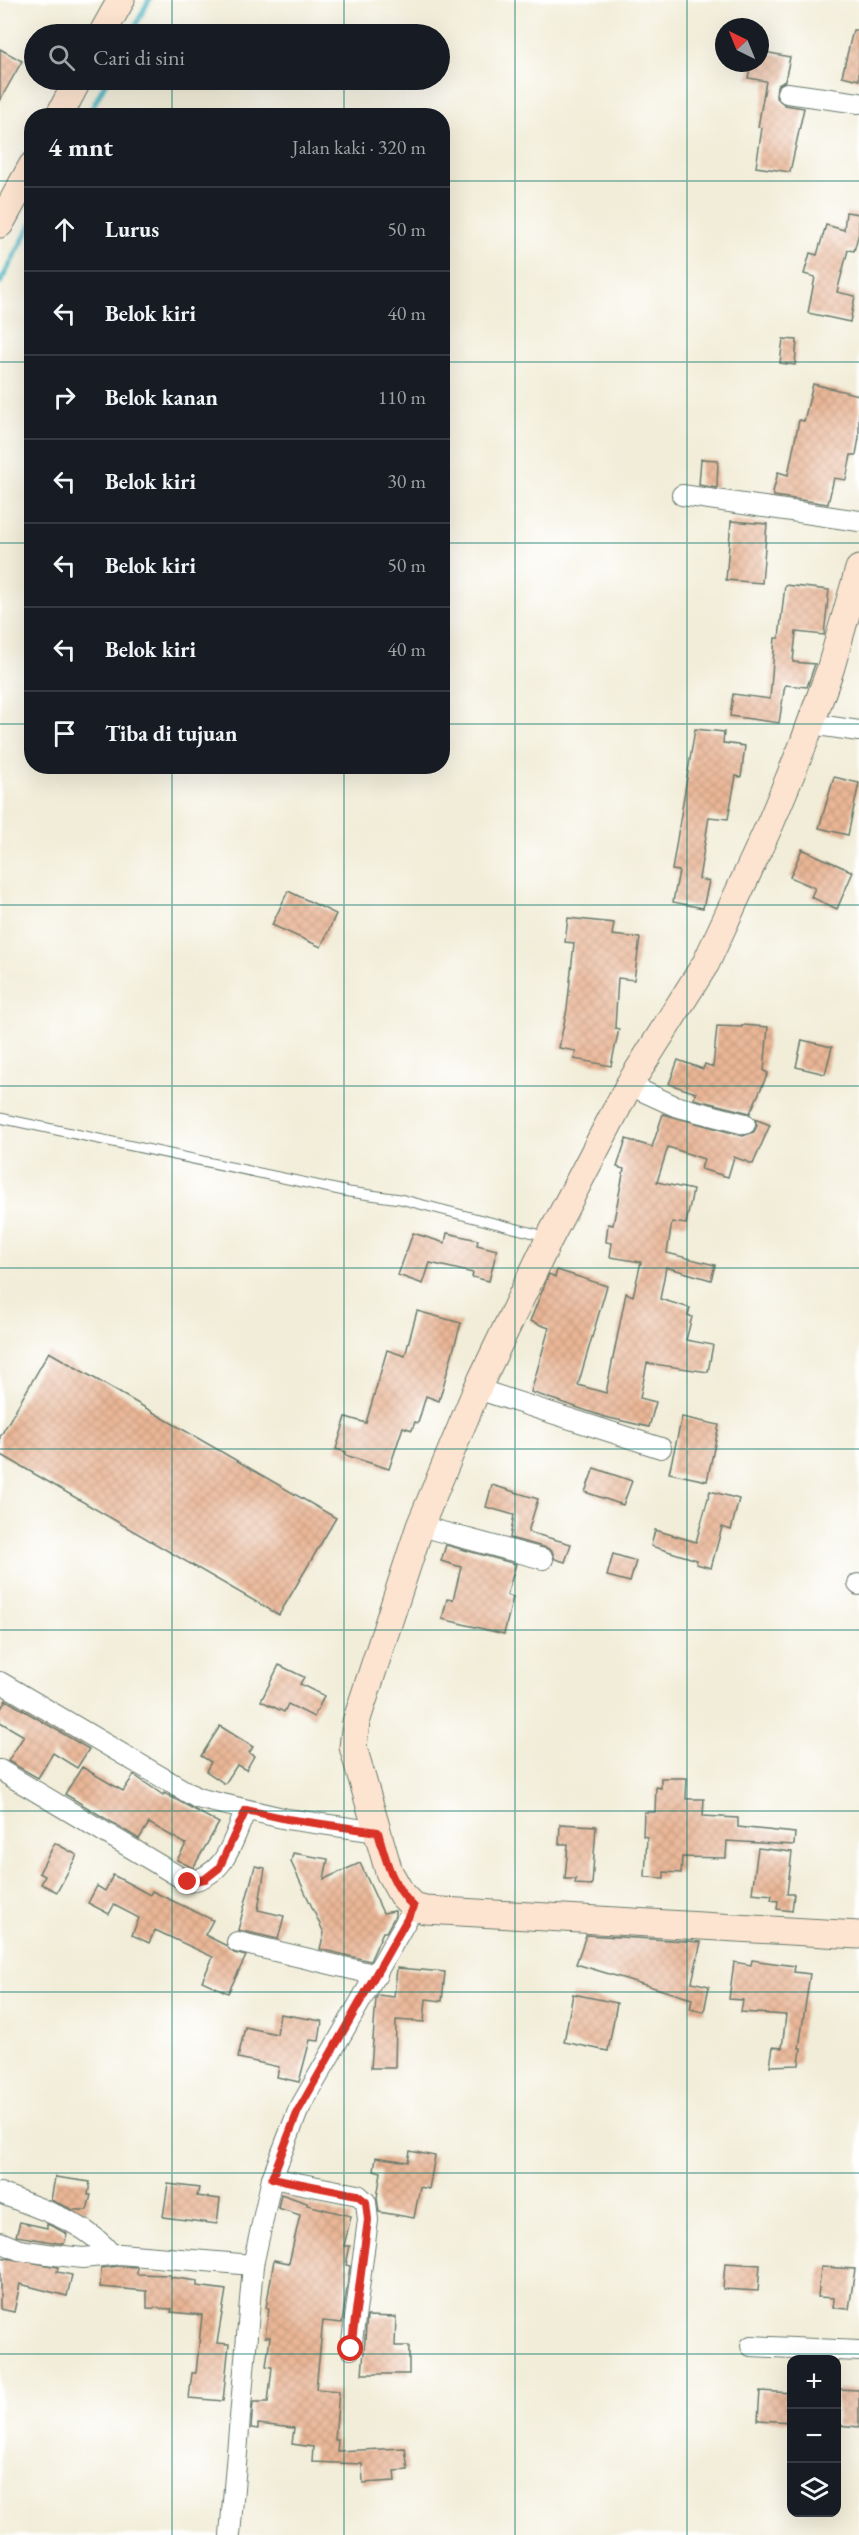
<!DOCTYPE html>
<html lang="id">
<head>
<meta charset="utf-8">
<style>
  body { margin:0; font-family:"EB Garamond",serif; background:#242831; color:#f1f3f6 }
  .controls { position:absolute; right:18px; bottom:18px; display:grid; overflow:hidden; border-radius:12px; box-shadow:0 6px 24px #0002 }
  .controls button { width:54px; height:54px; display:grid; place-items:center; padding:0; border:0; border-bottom:2px solid #363941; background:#171b24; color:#f1f3f6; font:30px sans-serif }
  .compass { position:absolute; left:715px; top:18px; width:54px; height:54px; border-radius:50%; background:#171b24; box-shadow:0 6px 24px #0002; rotate:317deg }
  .stop { position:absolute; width:18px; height:18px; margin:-14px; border:4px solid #d93025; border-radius:50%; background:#fff }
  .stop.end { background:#d93025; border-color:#fff; box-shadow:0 2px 6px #0008 }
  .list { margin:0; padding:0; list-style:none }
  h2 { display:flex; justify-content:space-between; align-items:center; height:78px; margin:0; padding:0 24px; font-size:26px }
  h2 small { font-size:20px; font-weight:400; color:#9ea1a6 }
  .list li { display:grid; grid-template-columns:39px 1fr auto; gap:18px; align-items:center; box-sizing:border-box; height:84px; padding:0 24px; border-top:2px solid #363941 }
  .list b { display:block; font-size:22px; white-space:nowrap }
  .list em { font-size:20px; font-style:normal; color:#9ea1a6 }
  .icon { flex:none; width:33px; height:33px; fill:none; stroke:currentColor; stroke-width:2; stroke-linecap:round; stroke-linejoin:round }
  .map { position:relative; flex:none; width:859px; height:2535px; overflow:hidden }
  .search { position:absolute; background:#171b24; box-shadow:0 6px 24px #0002; left:24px; top:24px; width:426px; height:66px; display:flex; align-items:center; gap:15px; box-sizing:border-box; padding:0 21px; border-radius:33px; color:#9ea1a6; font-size:22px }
  .panel { position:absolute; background:#171b24; box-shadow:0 6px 24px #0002; left:24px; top:108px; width:426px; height:666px; border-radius:24px }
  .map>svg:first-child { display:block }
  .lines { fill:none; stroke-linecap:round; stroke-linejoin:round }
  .stream { stroke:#45b3c0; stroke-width:5 }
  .building { fill:url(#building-cross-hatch) }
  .lane-casing { stroke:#697b6d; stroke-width:11 }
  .street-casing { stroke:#697b6d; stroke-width:22 }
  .secondary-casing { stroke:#697b6d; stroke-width:29 }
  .lane { stroke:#fff; stroke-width:9 }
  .street { stroke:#fff; stroke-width:20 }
  .secondary { stroke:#fde4d0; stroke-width:27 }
  .route { stroke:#d93025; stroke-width:8 }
  .grid { fill:none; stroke:#0f766e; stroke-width:1.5; stroke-opacity:0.55 }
</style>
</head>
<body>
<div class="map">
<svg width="859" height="2535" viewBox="0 0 859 2535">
  <defs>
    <pattern id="building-cross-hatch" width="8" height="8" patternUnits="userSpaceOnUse" patternTransform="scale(1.5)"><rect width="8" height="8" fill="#eab696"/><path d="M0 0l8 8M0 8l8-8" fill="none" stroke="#c89d82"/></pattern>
  </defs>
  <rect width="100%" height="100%" fill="#fff"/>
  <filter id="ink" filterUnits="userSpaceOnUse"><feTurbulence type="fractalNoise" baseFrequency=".0167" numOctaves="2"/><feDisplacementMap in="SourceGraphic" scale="12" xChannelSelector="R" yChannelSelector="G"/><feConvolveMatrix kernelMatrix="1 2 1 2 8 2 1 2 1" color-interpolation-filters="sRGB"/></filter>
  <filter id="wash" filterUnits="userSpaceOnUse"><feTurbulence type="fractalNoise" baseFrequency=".008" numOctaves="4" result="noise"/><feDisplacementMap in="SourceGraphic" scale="24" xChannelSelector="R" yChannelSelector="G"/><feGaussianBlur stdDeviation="1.35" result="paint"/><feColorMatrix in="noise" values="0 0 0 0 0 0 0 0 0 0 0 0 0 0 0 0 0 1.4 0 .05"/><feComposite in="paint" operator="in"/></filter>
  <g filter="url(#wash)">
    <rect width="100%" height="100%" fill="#f2edd8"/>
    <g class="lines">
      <g class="stream">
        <path d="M131 34 149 0"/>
        <path d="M88 116 107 80"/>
        <path d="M0 283 32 223"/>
      </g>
    </g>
    <g id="blocks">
      <g class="building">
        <path d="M853 30H859V80L842 76Z"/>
        <path d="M0 49 22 61 0 100Z"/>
        <path d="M760 51 790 57 785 81 777 86 776 97 785 105 804 108 790 172 756 167 762 128 758 127 766 81 748 78 751 63H760Z"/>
        <path d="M846 212 859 214V233L854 251 848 250 837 292 855 296 850 322 808 313 815 277 804 274 810 253 817 255 826 225 844 230Z"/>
        <path d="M783 339 797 340 795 365 780 363Z"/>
        <path d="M813 384 859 395V438L856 455H851L846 480 834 478 828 504 774 496 773 492 778 472 788 475 799 420 804 421Z"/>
        <path d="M701 459 718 460 717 488 699 485Z"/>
        <path d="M731 521 767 524 762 583 726 580Z"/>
        <path d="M785 585 829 590 824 635 796 632 793 662 815 664 807 687 785 685 779 723 730 716 733 694 770 699 775 638H779Z"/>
        <path d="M695 729 724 732 723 743 745 746 741 777 736 776 728 819 709 817 699 879 709 881 703 908 673 902 679 871 672 870Z"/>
        <path d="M834 777 859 783 848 835 819 828Z"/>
        <path d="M802 849 853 872 837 909 811 897 815 888 790 877Z"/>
        <path d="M288 891 336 914 321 947 272 925Z"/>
        <path d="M568 918 614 923 612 935 640 938 634 980 618 978 615 1028 619 1029 611 1066 574 1059 576 1051 559 1048 567 1009 574 943 565 942Z"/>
        <path d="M742 1025 768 1027 764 1071 768 1073 750 1113 694 1099 696 1093 669 1084 678 1060 703 1069 705 1064 713 1067 717 1026 742 1027Z"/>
        <path d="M802 1040 832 1047 825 1074 796 1067Z"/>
        <path d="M663 1114 743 1136 754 1132 757 1126 755 1119 770 1125 753 1164 734 1157 728 1177 701 1169 704 1159 668 1147 657 1182 693 1190 686 1224 672 1222 667 1253 715 1265 711 1280 666 1267 660 1299 690 1308 688 1315 692 1317 686 1340 713 1345 708 1372 647 1363 640 1398 656 1402 649 1427 605 1417 531 1392 549 1328 530 1321 549 1274 555 1277 557 1270 607 1286 578 1385 606 1393 626 1293 633 1296 641 1262 610 1257 612 1243 606 1242 608 1224 613 1225 624 1169 617 1167 626 1139 652 1147Z"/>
        <path d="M413 1233 445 1243 447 1233 478 1240 477 1245 497 1250 489 1281 472 1277 473 1273 430 1263 423 1284 398 1275Z"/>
        <path d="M417 1311 461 1323 439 1401 426 1396 418 1423 415 1422 412 1430 403 1427 389 1469 345 1455 346 1452 336 1449 346 1417 366 1423 387 1350 405 1356Z"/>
        <path d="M49 1352 336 1518 279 1615 0 1454V1437Z"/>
        <path d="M682 1417 719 1425 707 1481 669 1473Z"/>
        <path d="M594 1468 632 1481 623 1505 585 1492Z"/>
        <path d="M492 1485 538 1499 528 1532 571 1544 565 1562 555 1559 552 1551 547 1548 510 1538 514 1515 486 1507Z"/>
        <path d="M710 1491 739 1499 731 1530 722 1527 711 1568 696 1564 697 1560 651 1546 655 1530 696 1542Z"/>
        <path d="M446 1545 516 1564 507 1595 513 1597 504 1634 442 1619 447 1599 453 1600 461 1567 441 1561Z"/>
        <path d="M613 1554 636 1561 630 1582 607 1576Z"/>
        <path d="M279 1665 304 1677 300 1684 324 1696 314 1717 288 1704 284 1712 261 1701Z"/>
        <path d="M6 1700 89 1749 77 1768 53 1753 38 1778 8 1761 24 1736 0 1722V1710Z"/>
        <path d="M220 1726 253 1747 249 1753 254 1756 246 1770 237 1765 225 1784 206 1771 211 1762 201 1756Z"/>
        <path d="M82 1767 123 1791 134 1775 163 1795 164 1793 219 1823 193 1868 177 1860 186 1844 149 1823 139 1839 65 1794Z"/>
        <path d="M661 1778H687L686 1799H704L703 1816 738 1818V1827L795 1833 794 1845 727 1841 726 1858 682 1857 681 1873 664 1872V1878L645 1877 647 1837 643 1836 644 1812H655L656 1787 661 1788Z"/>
        <path d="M560 1824 596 1826 592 1885 575 1884 576 1879H565L568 1844H559Z"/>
        <path d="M55 1843 77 1855 57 1892 41 1884 45 1876 39 1873Z"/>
        <path d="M758 1848 792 1852 787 1894H794L792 1911 777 1909 778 1901 771 1900 772 1895 752 1893Z"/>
        <path d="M293 1853 328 1859 324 1879 360 1863 383 1913 395 1911V1916L386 1932H383L370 1961 320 1949 324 1933 291 1862Z"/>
        <path d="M255 1866 265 1868 258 1910 284 1916 278 1939 238 1930Z"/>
        <path d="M113 1875 150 1895 152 1891 213 1920 205 1935 225 1945 234 1953 246 1956 228 1993 202 1981 213 1957 155 1930 149 1943 132 1935 139 1918 114 1905 109 1914 88 1903 97 1886 105 1891Z"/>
        <path d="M586 1935 701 1942 692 1982 709 1986 704 2012 690 2009 692 1999 576 1964Z"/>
        <path d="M752 1960 795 1966 794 1972 810 1974 799 2048H801L799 2065 770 2066 773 2047 782 2048 786 2015 741 2012 743 2000 729 1999 734 1962 751 1965Z"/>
        <path d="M397 1968 445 1972 442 2001 426 1999 424 2022 396 2020 395 2068H371L376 1998 378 1995 394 1997Z"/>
        <path d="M573 1994 617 2003 608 2051 564 2042Z"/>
        <path d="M280 2014 322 2021 319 2041 310 2040 299 2082 277 2077 279 2067 238 2058 245 2027 277 2034Z"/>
        <path d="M410 2151 435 2156 429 2189 420 2187 414 2218 379 2212 377 2198 381 2172 374 2170 376 2157 408 2162Z"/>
        <path d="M55 2177 90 2182 88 2195H91L87 2210H73L51 2200Z"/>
        <path d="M168 2184 199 2188 197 2196 220 2199 217 2224 163 2217Z"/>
        <path d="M281 2194 307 2203V2205L351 2216 344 2246H350L346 2265 350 2266 342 2323 323 2321 316 2389 339 2391 335 2440H338L337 2451 405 2448 408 2470 394 2471 395 2481 363 2483 362 2464 312 2462 313 2447 292 2444 294 2428 258 2424V2429L251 2428 253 2402H268L272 2367 266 2366 270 2337H265L269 2308H266L274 2260 289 2263 300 2215 278 2208Z"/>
        <path d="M20 2222 47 2228V2224L56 2228 67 2234 64 2244 16 2236Z"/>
        <path d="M0 2257 58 2267 57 2272 72 2275 67 2296 20 2284 14 2312 0 2309Z"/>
        <path d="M725 2263 760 2265 758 2291 723 2289Z"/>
        <path d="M120 2266 137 2267V2274L170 2275V2277L197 2281V2286L226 2290 217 2343 229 2344 223 2401 189 2398 192 2373H196L202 2315 171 2312 172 2309 147 2308V2291L100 2287 101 2268Z"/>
        <path d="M821 2267 855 2269 849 2309 833 2308 834 2298 818 2297Z"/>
        <path d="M367 2316 396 2317 395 2346H409V2374H362Z"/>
        <path d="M837 2389 859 2390V2427L837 2425Z"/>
        <path d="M760 2391 792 2393V2422L758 2420Z"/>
      </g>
    </g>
  </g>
  <g filter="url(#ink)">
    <use href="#blocks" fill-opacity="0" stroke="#697b6d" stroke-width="1.5"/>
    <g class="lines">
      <defs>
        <path id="lane" d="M0 1118 349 1192 400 1199 549 1237"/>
        <g id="street">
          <path d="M787 93 859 103"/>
          <path d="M682 495 859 521"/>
          <path d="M811 724 859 731"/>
          <path d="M629 1085 675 1106 745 1124"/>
          <path d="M477 1389 661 1448"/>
          <path d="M420 1526 543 1559"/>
          <path d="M858 1584 859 1585"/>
          <path d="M0 1682 197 1798 287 1819 378 1832"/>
          <path d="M0 1770 188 1882C227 1875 231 1843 246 1810"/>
          <path d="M237 1942 377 1975"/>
          <path d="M272 2178 358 2195 366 2202 368 2220 351 2349"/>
          <path d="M0 2193C39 2209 86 2221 112 2255"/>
          <path d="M0 2242 19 2250 55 2255 83 2258 120 2254 253 2265"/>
          <path d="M751 2346 859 2351"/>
          <path d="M230 2535 253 2265 272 2178 298 2111 414 1907"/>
        </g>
        <g id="secondary">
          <path d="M102 34 121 0"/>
          <path d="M59 116 78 80"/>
          <path d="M0 224 32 166"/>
          <path d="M859 569 830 670 803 745 771 822 706 963 629 1085 550 1237 477 1389 420 1526 356 1722 353 1747 389 1872 402 1895 414 1907 425 1910 859 1935"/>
        </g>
      </defs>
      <use href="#lane" class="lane-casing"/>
      <use href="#street" class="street-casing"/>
      <use href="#secondary" class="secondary-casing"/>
      <use href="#lane" class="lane"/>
      <use href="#street" class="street"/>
      <use href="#secondary" class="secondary"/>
    </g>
  </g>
  <g class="lines" filter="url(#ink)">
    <path class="route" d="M188 1882 205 1879 219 1868 246 1810 287 1819 378 1832C386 1861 392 1886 414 1907L298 2111 272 2178 357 2195 366 2202 368 2220 351 2349"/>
  </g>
  <path class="grid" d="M172 0V34M344 0V34M515 0V2535M687 0V2535M172 80V116M344 80V116M0 181H32M442 181H859M0 362H32M442 362H859M0 543H32M442 543H859M0 724H32M442 724H859M172 766V2535M344 766V2535M0 905H859M0 1086H859M0 1268H859M0 1449H859M0 1630H859M0 1811H859M0 1992H859M0 2173H859M0 2354H859"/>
</svg>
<div class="controls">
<button>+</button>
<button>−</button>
<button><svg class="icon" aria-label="layers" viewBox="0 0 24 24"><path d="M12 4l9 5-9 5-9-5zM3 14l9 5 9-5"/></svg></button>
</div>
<svg class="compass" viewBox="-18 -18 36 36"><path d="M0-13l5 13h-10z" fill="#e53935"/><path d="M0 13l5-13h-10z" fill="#9ea1a6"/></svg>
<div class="stop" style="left:351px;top:2349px"></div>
<div class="stop end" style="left:188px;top:1882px"></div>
<div class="search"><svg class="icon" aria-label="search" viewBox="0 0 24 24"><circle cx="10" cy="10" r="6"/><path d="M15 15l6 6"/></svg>Cari di sini</div>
<section class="panel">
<h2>4 mnt<small>Jalan kaki · 320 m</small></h2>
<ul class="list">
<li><svg class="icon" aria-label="ahead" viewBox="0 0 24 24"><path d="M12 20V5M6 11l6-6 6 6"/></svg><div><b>Lurus</b></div><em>50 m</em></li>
<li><svg class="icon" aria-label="left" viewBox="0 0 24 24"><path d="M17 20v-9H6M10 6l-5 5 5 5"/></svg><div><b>Belok kiri</b></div><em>40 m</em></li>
<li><svg class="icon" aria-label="right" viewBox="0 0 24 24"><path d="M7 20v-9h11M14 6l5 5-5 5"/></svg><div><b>Belok kanan</b></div><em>110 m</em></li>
<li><svg class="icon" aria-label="left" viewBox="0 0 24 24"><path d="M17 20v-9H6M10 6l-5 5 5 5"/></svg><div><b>Belok kiri</b></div><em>30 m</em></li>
<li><svg class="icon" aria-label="left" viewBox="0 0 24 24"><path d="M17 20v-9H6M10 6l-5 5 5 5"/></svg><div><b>Belok kiri</b></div><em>50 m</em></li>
<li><svg class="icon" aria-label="left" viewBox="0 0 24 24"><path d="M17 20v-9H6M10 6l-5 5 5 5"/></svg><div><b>Belok kiri</b></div><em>40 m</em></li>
<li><svg class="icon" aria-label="arrive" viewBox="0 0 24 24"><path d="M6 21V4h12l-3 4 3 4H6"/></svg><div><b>Tiba di tujuan</b></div></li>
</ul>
</section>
</div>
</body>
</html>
